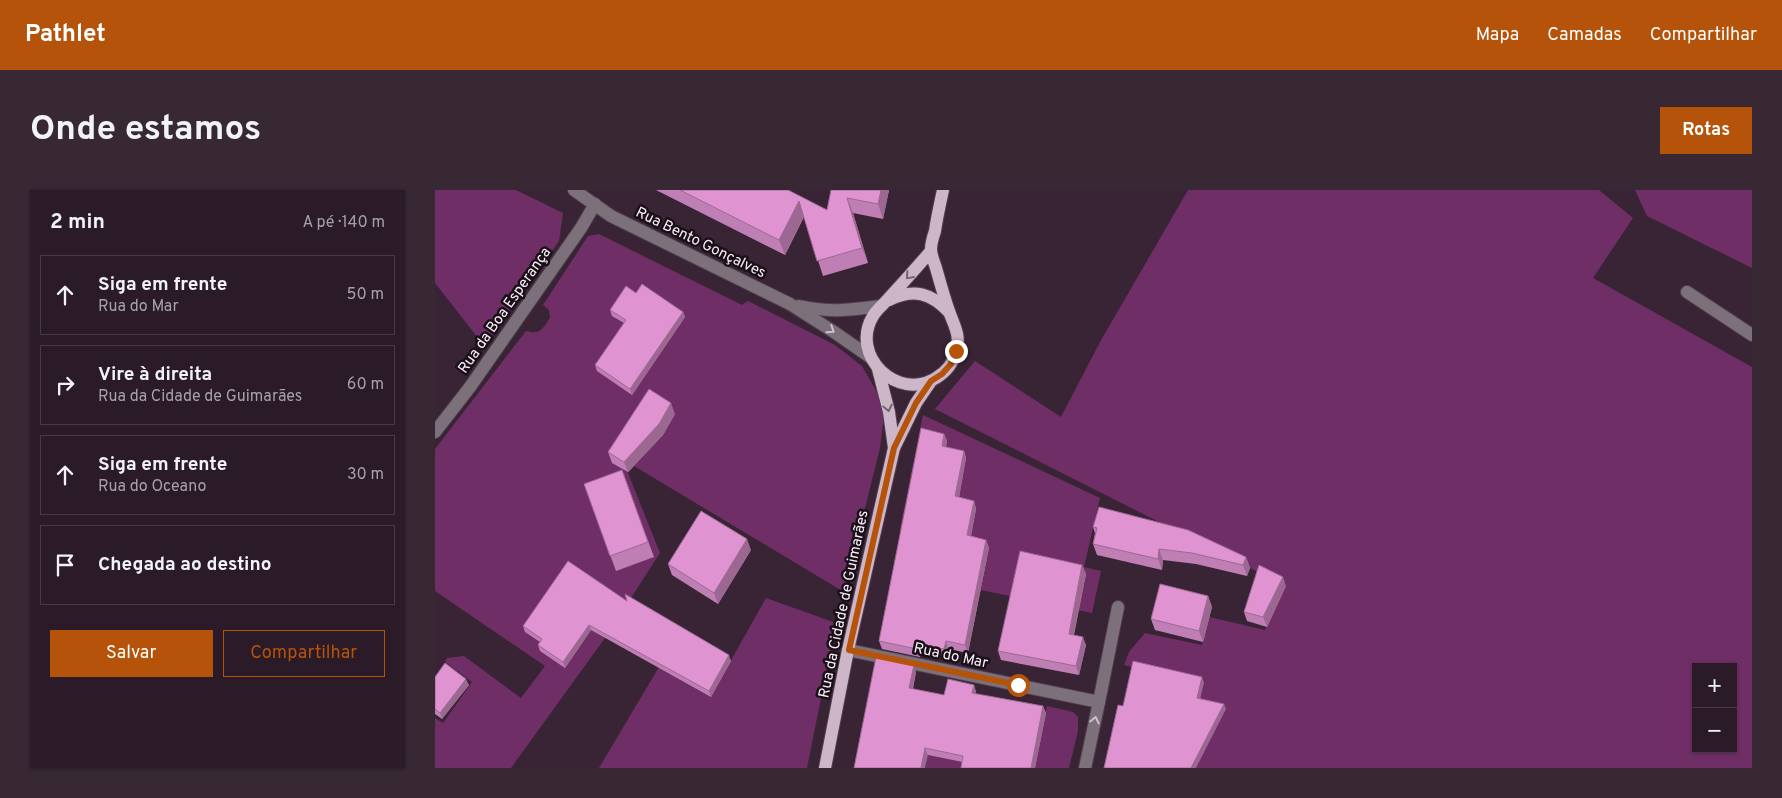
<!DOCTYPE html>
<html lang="pt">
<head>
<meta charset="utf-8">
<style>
  body { margin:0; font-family:Overpass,sans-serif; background:#372834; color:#f1f3f6 }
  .controls { position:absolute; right:15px; bottom:15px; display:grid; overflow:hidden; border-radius:0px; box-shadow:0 1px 4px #0004 }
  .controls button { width:45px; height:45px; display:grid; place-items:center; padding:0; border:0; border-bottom:1px solid #473945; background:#2b1b28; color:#f1f3f6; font:25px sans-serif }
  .stop { position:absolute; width:15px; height:15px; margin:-11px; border:4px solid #b45309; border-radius:50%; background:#fff }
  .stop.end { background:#b45309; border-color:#fff; box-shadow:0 1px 5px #0008 }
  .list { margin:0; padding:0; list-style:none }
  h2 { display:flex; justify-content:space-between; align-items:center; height:65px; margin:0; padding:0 20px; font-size:21px }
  h2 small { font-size:16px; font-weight:400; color:#a6a1a8 }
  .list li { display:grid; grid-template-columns:32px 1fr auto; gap:15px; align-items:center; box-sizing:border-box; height:80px; margin:0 10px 10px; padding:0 10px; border:1px solid #473945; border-radius:0px }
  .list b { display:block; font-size:19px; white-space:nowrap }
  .list p { margin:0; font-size:16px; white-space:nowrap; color:#a6a1a8 }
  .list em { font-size:16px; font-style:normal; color:#a6a1a8 }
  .actions { display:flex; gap:10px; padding:15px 20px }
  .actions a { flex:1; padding:11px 0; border:1px solid #b45309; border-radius:0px; text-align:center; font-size:18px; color:#b45309 }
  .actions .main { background:#b45309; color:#fff }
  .icon { flex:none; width:28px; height:28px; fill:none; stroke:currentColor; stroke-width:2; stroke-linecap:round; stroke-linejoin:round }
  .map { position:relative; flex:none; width:1317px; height:578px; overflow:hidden; border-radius:0px }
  header { display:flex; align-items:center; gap:30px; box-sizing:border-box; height:70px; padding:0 25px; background:#b45309; color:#fff }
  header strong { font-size:24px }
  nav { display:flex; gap:28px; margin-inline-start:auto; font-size:18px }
  .intro { display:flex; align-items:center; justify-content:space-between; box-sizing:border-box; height:120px; padding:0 30px }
  h1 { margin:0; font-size:35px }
  .button { padding:12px 22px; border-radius:0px; background:#b45309; color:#fff; font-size:18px; font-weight:700 }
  main { display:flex; gap:30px; padding:0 30px }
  aside { flex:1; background:#2b1b28; border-radius:0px; box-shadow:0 1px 4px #0004 }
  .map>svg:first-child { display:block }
  .green { fill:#6f2f66; fill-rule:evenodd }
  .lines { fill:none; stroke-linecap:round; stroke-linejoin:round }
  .minor-casing { stroke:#544050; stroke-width:14 }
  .major-casing { stroke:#544050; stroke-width:14 }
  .minor { stroke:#7c717a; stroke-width:12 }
  .major { stroke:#ceb6c9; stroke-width:12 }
  .wall { fill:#c07fb4 }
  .shaded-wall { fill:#9c6892 }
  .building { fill:#df94d1; stroke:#9c6892 }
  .oneway { stroke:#746470 }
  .oneway2 { stroke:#cfc2cd }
  .route { stroke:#b45309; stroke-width:6 }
  .labels { text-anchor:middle; stroke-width:5; stroke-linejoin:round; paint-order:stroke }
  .street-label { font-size:15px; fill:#fceef9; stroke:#1a1118 }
</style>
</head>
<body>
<header>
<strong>Pathlet</strong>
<nav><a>Mapa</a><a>Camadas</a><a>Compartilhar</a></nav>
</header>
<div class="intro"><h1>Onde estamos</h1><a class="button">Rotas</a></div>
<main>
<aside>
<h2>2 min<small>A pé · 140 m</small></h2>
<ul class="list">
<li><svg class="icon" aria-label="ahead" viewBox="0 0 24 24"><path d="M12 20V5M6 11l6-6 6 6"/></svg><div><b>Siga em frente</b><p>Rua do Mar</p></div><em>50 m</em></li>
<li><svg class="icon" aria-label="right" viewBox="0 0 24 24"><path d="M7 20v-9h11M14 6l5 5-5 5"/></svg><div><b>Vire à direita</b><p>Rua da Cidade de Guimarães</p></div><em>60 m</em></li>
<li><svg class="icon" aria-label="ahead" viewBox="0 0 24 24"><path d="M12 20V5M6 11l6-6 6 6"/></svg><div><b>Siga em frente</b><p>Rua do Oceano</p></div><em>30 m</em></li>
<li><svg class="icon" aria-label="arrive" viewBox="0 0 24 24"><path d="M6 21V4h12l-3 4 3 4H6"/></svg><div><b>Chegada ao destino</b></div></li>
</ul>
<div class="actions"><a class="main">Salvar</a><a>Compartilhar</a></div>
</aside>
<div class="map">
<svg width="1317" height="578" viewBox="0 0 1317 578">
  <rect width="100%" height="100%" fill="#392435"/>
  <g class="green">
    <path d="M0 0H81L128 23 124 51 50 157 0 93Z"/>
    <path d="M753 0H1164L1198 28 1158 88 1317 177V578H761L765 509 769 493 689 475 694 462 710 443 767 455 774 427 830 440 851 396 500 219 540 171 626 227 665 152ZM1261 477H1298V559H1261Z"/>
    <path d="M1200 0H1317V78L1212 26Z"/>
    <path d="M164 44 307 115 313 111 400 155 427 176 443 204 449 226 445 258 409 402 199 276 193 283 225 363 170 448 76 578H0V528L8 533 37 492 10 472 12 468 29 466 86 508 110 476 0 401V259L91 141C106 145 107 139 115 128L114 120 108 115 153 46Z"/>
    <path d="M488 225 665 308 649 377 666 381 657 423 546 400 554 358 534 353 510 264 512 251 470 340 465 339Z"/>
    <path d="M331 408 401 433 372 578H164L224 477 276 506Z"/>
    <path d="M612 516 638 522 643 527V541L634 578H600Z"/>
    <path d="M493 565 531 573 530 578H490Z"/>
  </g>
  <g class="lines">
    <defs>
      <g id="minor">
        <path d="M139 0 176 26 355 114 399 142 435 167"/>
        <path d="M1252 102 1317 145"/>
        <path d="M364 116C396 123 415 120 446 116"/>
        <path d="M0 242 35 197 146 38 160 14"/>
        <path d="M413 460 664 512 650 578"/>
        <path d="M664 512 683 417"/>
      </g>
      <g id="major">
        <path d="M496 61C482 77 468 93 453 109 448 115 442 119 438 126 414 166 463 212 501 188 511 182 519 172 521 161 526 145 519 136 514 121 509 107 505 92 501 78 499 72 496 65 496 59 496 53 498 47 500 41 502 27 505 14 508 0"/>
        <path d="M454 110C479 98 496 103 514 122"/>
        <path d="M443 179 454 222 459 258"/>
        <path d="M390 578 413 460 459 258 481 213 496 191"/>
      </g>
    </defs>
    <use href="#minor" class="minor-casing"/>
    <use href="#major" class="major-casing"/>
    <use href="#minor" class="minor"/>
    <use href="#major" class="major"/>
  </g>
  <g class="wall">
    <path d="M221 0H353L392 20 396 0H454L448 29 418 23 433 73 388 86 369 27 350 65Z"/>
    <path d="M201 103 248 122 250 127 197 205 162 181 160 175 189 133 177 126 175 120Z"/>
    <path d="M240 224 228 245 193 282 177 273 173 262Z"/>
    <path d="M509 244 512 251 511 257 529 261 531 268 524 307 539 311 541 319 536 346 551 350 554 358 533 463 513 459 512 467 486 461 485 467 447 459 444 451Z"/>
    <path d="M187 280 219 367 181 381 149 294Z"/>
    <path d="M658 337 811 367 815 378 812 386 761 374 728 370 727 380 662 365 658 354 660 343Z"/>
    <path d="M316 360 283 414 237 385 233 374Z"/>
    <path d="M647 375 651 384 639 445 651 455 644 485 566 470 563 461Z"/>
    <path d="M851 396 832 437 812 431 809 422Z"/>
    <path d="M773 406 777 417 768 452 720 440 716 429Z"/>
    <path d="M192 411 296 471 276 507 156 440 130 478 105 461 103 455 105 452 90 442 88 436Z"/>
    <path d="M481 482 478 499 509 505 539 495 541 502V504L608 516 611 523 600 578H526L527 572 493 565 419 578Z"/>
    <path d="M0 487 34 495 7 529 0 524Z"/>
  </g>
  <g class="shaded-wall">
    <path d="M446 0H454L448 29 443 14Z"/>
    <path d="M412 8 418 23 433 73 427 58Z"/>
    <path d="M364 11 369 26 350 65 344 50Z"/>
    <path d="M248 122 250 127 197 205 195 199Z"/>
    <path d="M236 213 240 224 228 245 193 282 189 272Z"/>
    <path d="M509 244 512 251 510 264 507 256Z"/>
    <path d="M529 261 531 268 523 314 520 306Z"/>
    <path d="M539 311 541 319 534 353 532 345Z"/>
    <path d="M312 349 316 360 283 414 279 403Z"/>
    <path d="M551 350 554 358 533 463 530 455Z"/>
    <path d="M724 359 728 370 727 380 723 369Z"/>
    <path d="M811 367 815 378 812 386 808 375Z"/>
    <path d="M647 375 651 384 637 452 634 444Z"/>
    <path d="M848 387 851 396 832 437 828 427Z"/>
    <path d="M773 406 777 417 768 452 764 441Z"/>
    <path d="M154 435 156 440 130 478 128 472Z"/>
    <path d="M648 447 651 455 644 485 641 476Z"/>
    <path d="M511 451 513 459 512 467 509 459Z"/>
    <path d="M483 454 486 461 485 467 482 459Z"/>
    <path d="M294 465 296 471 276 507 274 501Z"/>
    <path d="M479 475 481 482 476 505 474 498Z"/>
    <path d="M767 487 769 493 764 514 762 508Z"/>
    <path d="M31 489 34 495 7 529 5 523Z"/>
    <path d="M539 495 541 502 540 510 537 503Z"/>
    <path d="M789 514 791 519 761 578H756Z"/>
    <path d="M608 516 611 523 600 578H596Z"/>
    <path d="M490 558 493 565 490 578H486Z"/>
  </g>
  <g class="building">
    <path d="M245 0H353L392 20 396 0H446L443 14 412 8 427 58 382 71 364 11 344 50Z"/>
    <path d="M207 94 248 122 195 199 160 175 191 130 175 120 191 96 201 103Z"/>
    <path d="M214 199 236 213 224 234 189 272 173 262Z"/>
    <path d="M486 238 509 244 507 256 529 261 520 306 539 311 532 345 551 350 530 455 511 451 509 459 483 454 482 459 444 451Z"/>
    <path d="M187 280 213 352 175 366 149 294Z"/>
    <path d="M664 317 753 340 811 367 808 375 757 363 724 359 723 369 658 354 662 338 658 337Z"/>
    <path d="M266 321 312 349 279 403 233 374Z"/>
    <path d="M585 361 647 375 634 444 648 447 641 476 563 461Z"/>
    <path d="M133 371 192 411 190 404 294 465 274 501 154 435 128 472 103 455 107 449 88 436Z"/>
    <path d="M824 375 848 387 828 427 809 422Z"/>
    <path d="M725 394 773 406 764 441 716 429Z"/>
    <path d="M441 467 479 475 474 498 509 505 513 489 539 495 537 503 608 516 596 578H526L528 566 490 558 486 578H419Z"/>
    <path d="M698 471 767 487 762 508 789 514 756 578H669L683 515 688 516Z"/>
    <path d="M10 473 31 489 5 523 0 519V487Z"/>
  </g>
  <defs><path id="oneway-chevron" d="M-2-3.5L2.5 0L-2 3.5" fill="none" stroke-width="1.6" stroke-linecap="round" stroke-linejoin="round" transform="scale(1.25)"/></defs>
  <g class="oneway">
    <use href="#oneway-chevron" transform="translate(474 86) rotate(131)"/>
    <use href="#oneway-chevron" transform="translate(453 218) rotate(78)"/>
  </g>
  <g class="oneway2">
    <use href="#oneway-chevron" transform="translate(396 140) rotate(33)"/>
    <use href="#oneway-chevron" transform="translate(660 530) rotate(-78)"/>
  </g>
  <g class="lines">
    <path class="route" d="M521 161 516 174 507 184 496 191 481 213 459 258 414 460 583 495"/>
  </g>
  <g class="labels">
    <g class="street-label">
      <text transform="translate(266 52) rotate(26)" y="5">Rua Bento Gonçalves</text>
      <text transform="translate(69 120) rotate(-55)" y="5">Rua da Boa Esperança</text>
      <text transform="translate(408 414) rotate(-78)" y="5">Rua da Cidade de Guimarães</text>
      <text transform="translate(516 465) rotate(12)" y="5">Rua do Mar</text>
    </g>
  </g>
</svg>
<div class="controls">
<button>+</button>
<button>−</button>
</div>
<div class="stop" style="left:583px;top:495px"></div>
<div class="stop end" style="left:521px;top:161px"></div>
</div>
</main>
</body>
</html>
